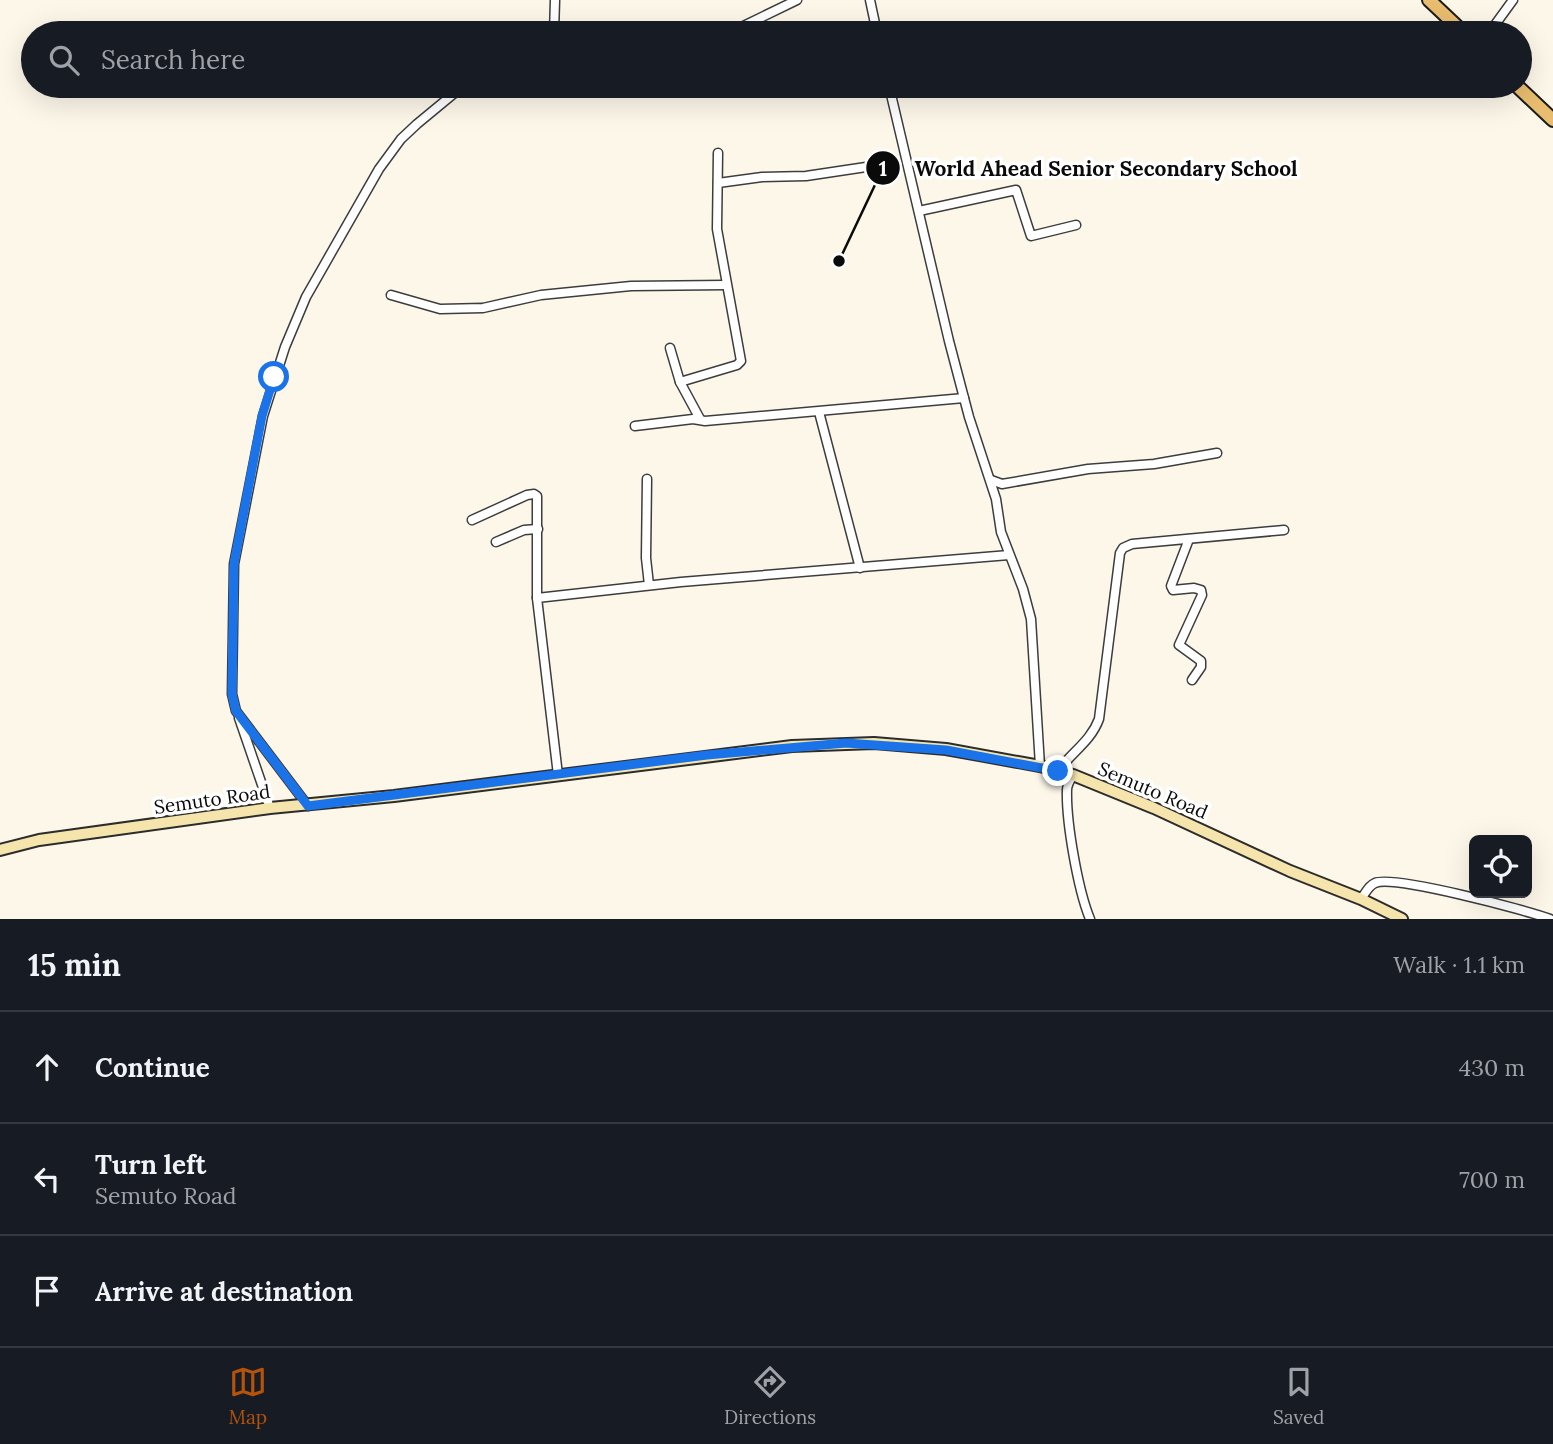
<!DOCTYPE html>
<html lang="en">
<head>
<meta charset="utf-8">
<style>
  body { margin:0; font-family:Lora,serif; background:#242831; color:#f1f3f6 }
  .controls { position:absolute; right:21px; bottom:21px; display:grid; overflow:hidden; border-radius:10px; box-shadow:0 7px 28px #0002 }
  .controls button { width:63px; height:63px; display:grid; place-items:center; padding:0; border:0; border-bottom:2px solid #363941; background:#171b24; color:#f1f3f6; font:35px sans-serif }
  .stop { position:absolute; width:21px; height:21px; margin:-16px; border:5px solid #1a73e8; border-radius:50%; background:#fff }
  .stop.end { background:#1a73e8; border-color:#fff; box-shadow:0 2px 7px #0008 }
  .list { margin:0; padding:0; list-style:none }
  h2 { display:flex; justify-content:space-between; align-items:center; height:91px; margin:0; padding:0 28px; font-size:30px }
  h2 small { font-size:23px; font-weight:400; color:#9ea1a6 }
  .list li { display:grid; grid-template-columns:46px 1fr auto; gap:21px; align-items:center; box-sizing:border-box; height:112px; padding:0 28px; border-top:2px solid #363941 }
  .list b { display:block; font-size:26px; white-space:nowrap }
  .list p { margin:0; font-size:23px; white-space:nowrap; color:#9ea1a6 }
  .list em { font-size:23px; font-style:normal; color:#9ea1a6 }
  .icon { flex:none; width:38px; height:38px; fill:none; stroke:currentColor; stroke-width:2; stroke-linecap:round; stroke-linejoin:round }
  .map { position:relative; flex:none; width:1553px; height:919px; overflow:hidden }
  .search { position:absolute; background:#171b24; box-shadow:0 7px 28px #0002; left:21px; right:21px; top:21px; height:77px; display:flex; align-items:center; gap:18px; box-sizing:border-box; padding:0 24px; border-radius:38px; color:#9ea1a6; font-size:26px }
  .sheet { height:427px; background:#171b24 }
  nav { display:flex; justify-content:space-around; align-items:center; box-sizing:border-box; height:98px; border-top:2px solid #363941; background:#171b24; font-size:19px; color:#9ea1a6 }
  nav a { display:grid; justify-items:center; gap:4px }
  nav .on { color:#b45309 }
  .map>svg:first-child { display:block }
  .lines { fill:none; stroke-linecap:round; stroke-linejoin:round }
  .street-casing { stroke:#3d3d3d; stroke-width:11 }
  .secondary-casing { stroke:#2c2c2c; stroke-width:14 }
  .primary-casing { stroke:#1b1b1b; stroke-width:16 }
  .street { stroke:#fff; stroke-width:8 }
  .secondary { stroke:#f5e5ad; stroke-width:10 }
  .primary { stroke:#e8bd6f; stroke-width:12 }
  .route { stroke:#1a73e8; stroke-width:9 }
  .labels { text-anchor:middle; stroke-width:7; stroke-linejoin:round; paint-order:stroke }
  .street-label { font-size:19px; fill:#0a0a0a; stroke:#fff }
  .leader { fill:none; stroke:#0a0a0a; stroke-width:2.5 }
  .callout-dot { fill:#0a0a0a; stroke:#fff; stroke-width:2.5 }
  .mark-label { font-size:21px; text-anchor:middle; font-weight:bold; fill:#fff }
  .callout-label { font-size:21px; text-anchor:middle; font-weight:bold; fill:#0a0a0a; stroke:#fff; stroke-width:7; stroke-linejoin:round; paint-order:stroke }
</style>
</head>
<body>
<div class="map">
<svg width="1553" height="919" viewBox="0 0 1553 919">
  <rect width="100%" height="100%" fill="#fdf7ea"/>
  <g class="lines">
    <defs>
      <g id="street">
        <path d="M870 0 877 33"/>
        <path d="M554 33 555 0"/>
        <path d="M729 33 797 0"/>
        <path d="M1489 33 1513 0"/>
        <path d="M889 86 949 341 969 417 996 499 1001 532 1023 589 1031 619 1040 766"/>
        <path d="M718 183 762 177 806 176 866 167"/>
        <path d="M919 211 1016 190 1031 236 1076 225"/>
        <path d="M391 295 440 309 483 308 541 295 631 286 726 285"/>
        <path d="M670 348 680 382 700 419"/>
        <path d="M680 382 737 365 741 361 717 229 718 153"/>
        <path d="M819 412 860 568"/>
        <path d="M635 426 693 419 705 421 964 398"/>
        <path d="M647 479 646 558 649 585"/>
        <path d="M991 480 1002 484 1088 469 1154 464 1217 453"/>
        <path d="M472 520 527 495 534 494 537 496V598L558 775"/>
        <path d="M1189 539 1171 586 1173 590 1194 588 1201 590 1202 595 1179 645 1201 661V667L1192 680"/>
        <path d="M496 542 524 530 538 529"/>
        <path d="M537 598 681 582 1009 555"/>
        <path d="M239 718 270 808"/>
        <path d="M1058 771C1072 752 1091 741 1099 719L1120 553 1123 548 1132 544 1284 530"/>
        <path d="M1073 775C1070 780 1067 785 1067 790 1066 822 1078 890 1090 919"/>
        <path d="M308 806 236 711 232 694 234 564 263 416 285 347 306 297 379 169 401 139 417 124 463 86"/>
        <path d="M1361 899C1365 894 1368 886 1375 883 1394 875 1526 910 1550 919"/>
      </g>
      <path id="secondary" d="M0 850 39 840 270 808 394 796 792 746 874 743 946 749 1040 766 1073 775 1154 808 1290 871 1361 899 1402 919"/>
      <g id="primary">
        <path d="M1429 0 1464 33"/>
        <path d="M1517 86 1553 120"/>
      </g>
    </defs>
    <use href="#street" class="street-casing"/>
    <use href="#secondary" class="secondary-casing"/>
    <use href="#primary" class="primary-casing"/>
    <use href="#street" class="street"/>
    <use href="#secondary" class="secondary"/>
    <use href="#primary" class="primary"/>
  </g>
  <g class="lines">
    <path class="route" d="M274 377 262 416 234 564 232 694 236 711 308 806 707 755 846 743 946 750 1058 771"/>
  </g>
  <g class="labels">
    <g class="street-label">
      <text transform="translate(1153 790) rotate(23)" y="7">Semuto Road</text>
      <text transform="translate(212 799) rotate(-8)" y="7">Semuto Road</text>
    </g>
  </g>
  <path class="leader" d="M839 261L883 168"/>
  <g class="callout-dot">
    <circle cx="839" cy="261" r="7"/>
    <circle cx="883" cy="168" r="18"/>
  </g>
  <g class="mark-label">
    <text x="883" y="176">1</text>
  </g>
  <g class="callout-label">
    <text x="1106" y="176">World Ahead Senior Secondary School</text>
  </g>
</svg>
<div class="controls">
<button><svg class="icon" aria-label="locate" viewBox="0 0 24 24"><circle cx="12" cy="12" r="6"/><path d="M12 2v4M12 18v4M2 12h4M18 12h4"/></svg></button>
</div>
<div class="stop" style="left:274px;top:377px"></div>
<div class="stop end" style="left:1058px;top:771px"></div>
<div class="search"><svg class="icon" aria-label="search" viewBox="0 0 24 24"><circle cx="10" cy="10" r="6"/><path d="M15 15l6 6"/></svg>Search here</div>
</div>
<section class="sheet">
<h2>15 min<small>Walk · 1.1 km</small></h2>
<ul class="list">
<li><svg class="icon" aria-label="ahead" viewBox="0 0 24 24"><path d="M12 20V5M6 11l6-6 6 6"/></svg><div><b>Continue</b></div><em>430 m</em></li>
<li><svg class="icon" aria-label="left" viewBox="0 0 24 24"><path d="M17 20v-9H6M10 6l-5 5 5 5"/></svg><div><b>Turn left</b><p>Semuto Road</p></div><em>700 m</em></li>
<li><svg class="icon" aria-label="arrive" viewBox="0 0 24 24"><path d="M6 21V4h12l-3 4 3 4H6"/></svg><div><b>Arrive at destination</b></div></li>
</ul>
</section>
<nav>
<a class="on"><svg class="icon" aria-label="map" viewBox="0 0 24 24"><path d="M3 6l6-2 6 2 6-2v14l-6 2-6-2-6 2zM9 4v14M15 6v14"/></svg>Map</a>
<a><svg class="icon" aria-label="directions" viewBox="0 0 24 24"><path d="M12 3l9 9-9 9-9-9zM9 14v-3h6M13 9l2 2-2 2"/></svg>Directions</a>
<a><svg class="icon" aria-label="saved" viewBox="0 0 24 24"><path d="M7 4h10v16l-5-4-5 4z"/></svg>Saved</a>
</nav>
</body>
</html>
